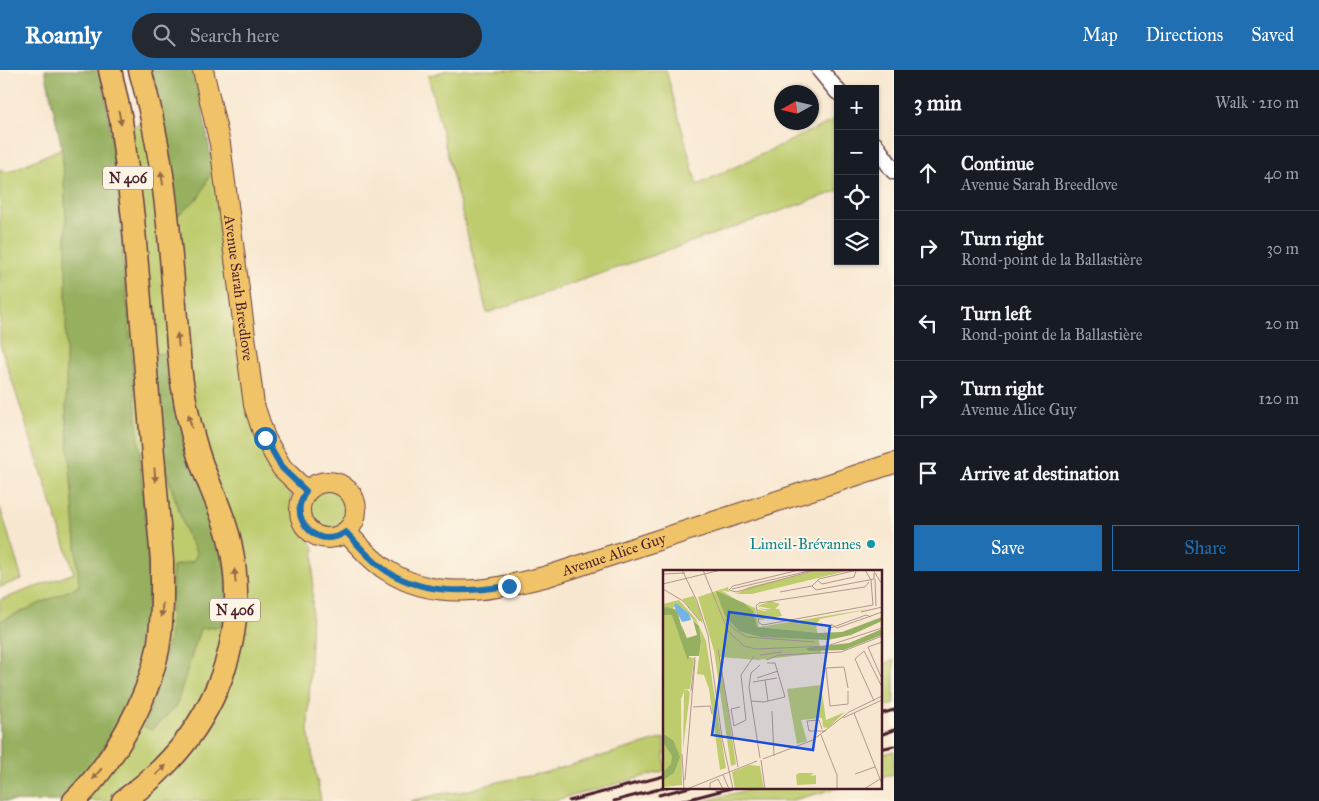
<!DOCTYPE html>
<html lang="en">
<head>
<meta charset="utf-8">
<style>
  body { margin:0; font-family:"IM FELL Great Primer",serif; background:#242831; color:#f1f3f6 }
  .controls { position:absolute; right:15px; top:15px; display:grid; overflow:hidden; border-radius:0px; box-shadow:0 1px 4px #0004 }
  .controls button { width:45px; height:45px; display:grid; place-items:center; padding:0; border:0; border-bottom:1px solid #363941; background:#171b24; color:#f1f3f6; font:25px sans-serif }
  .compass { position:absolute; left:774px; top:15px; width:45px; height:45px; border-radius:50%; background:#171b24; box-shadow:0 1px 4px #0004; rotate:262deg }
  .stop { position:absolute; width:15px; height:15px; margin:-11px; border:4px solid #1f6fb2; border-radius:50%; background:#fff }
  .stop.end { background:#1f6fb2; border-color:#fff; box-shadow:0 1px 5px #0008 }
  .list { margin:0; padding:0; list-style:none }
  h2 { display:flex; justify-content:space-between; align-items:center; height:65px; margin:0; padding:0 20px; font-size:21px }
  h2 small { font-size:16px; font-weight:400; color:#9ea1a6 }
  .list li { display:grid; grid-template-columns:32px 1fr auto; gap:15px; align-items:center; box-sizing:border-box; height:75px; padding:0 20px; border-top:1px solid #363941 }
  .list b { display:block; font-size:19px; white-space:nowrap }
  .list p { margin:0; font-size:16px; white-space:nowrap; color:#9ea1a6 }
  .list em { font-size:16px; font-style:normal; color:#9ea1a6 }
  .actions { display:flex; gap:10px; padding:15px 20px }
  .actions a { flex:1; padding:11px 0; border:1px solid #1f6fb2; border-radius:0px; text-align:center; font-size:18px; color:#1f6fb2 }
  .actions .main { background:#1f6fb2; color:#fff }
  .icon { flex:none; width:28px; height:28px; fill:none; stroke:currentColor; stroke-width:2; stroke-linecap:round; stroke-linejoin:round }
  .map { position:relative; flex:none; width:894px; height:731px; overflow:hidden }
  header { display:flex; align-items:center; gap:30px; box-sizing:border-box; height:70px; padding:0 25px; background:#1f6fb2; color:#fff }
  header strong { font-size:24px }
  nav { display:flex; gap:28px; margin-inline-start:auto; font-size:18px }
  .search { width:350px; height:45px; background:#242831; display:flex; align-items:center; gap:12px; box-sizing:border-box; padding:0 18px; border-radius:28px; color:#9ea1a6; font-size:19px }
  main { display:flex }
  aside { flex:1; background:#171b24 }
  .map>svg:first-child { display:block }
  .green { fill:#becc6e; stroke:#84764c }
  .forest { fill:#96b061; stroke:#706846 }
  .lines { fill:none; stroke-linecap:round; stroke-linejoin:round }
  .minor-casing { stroke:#643d44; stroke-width:19 }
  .major-casing { stroke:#643d44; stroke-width:22 }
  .highway-casing { stroke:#643d44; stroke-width:25 }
  .minor { stroke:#fff; stroke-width:16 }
  .major { stroke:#f1c369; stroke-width:20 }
  .highway { stroke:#f1c369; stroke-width:22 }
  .rail { stroke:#4a1f2b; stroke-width:3 }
  .oneway { fill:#956947 }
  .route { stroke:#1f6fb2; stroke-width:6 }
  .culture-dot { fill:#0f9aa8; stroke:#fcf5e5; stroke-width:2 }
  .labels { text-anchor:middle; stroke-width:4; stroke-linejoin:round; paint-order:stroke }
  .shield { fill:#fcf5e5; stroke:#7f5f63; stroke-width:1 }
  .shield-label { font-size:14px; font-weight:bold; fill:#4a1f2b }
  .street-label { font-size:15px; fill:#4a1f2b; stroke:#fcf5e5 }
  .culture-label { font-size:15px; fill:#0d838f; stroke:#fcf5e5; text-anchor:end }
  .inset-road { fill:none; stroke:#b2978e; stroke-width:1 }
  .view { fill:#1d4ed8; fill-opacity:0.15; stroke:#1d4ed8; stroke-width:2.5 }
  .inset-edge { fill:none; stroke:#4a1f2b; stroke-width:2.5 }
</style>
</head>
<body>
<header>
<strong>Roamly</strong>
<div class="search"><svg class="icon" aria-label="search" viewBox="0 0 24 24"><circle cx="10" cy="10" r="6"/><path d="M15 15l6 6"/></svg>Search here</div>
<nav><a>Map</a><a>Directions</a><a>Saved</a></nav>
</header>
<main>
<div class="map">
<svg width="894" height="731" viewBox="0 0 894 731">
  <rect width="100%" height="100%" fill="#fcf5e5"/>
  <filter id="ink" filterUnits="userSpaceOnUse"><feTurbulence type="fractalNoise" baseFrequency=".02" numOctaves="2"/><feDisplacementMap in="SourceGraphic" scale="10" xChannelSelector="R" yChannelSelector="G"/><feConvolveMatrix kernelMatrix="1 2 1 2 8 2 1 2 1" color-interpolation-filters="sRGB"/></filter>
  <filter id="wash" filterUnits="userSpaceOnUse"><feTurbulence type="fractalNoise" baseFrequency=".0096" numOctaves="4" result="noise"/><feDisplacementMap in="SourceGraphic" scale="20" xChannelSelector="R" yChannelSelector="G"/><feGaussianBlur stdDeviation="1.12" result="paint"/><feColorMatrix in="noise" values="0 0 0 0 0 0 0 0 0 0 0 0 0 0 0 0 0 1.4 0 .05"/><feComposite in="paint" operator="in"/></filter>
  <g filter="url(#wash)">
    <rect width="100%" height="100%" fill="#f8e7d0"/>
    <g class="green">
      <path d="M448 0H666L697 115 838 48V121L487 243 428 6Z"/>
      <path d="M202 35 210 104 213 99 239 279 280 409 291 424V432L314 478 308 661 321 731H0V530L74 503 0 274V99L8 102 62 78Z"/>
      <circle cx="327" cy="439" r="20"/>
      <path d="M0 437 22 509 0 517Z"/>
      <path d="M894 590V634L880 638V596Z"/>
      <path d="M664 668V701L552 731H410L440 724 461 722 502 711 543 703Z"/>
      <path d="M894 681V704L880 707V685Z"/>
      <path d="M758 717H842L789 731H705Z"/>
    </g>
    <g class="forest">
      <path d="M45 0H100L107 33 118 119 148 482V537L139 594 128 642 80 712 59 731H0V551L79 516 66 343V146L62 79Z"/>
      <path d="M149 0H193L202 35 213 99 199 127 176 147Z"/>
      <path d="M172 283 221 469 227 518 226 546 220 556 200 559 176 637 151 660 143 656 156 619 169 569 173 496 193 491 197 484 186 463 160 382 152 284Z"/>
    </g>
  </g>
  <g filter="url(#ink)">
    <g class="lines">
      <defs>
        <g id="minor">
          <path d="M820 0 838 22"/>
          <path d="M875 75 894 101"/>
        </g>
        <g id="major">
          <path id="s1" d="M203 0 220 74 254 335 265 368 282 398 306 421"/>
          <circle cx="328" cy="440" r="28"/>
          <path id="s2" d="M346 462C359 476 372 491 388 501 437 533 496 519 548 506L894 393"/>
        </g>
        <g id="highway">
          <path d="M74 731C113 693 147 633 158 579 163 550 162 520 162 491L133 148 121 50 110 0"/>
          <path d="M123 731C208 671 253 576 230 472 223 440 206 411 197 380 191 360 186 339 183 318 180 304 180 290 178 275 175 235 172 195 168 154 163 102 154 50 140 0"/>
        </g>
      </defs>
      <use href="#minor" class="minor-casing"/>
      <use href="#major" class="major-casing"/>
      <use href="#highway" class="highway-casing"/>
      <use href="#minor" class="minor"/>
      <use href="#major" class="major"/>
      <use href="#highway" class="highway"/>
      <g class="rail">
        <path d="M880 644 894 640"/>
        <path d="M880 665 894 660"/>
        <path d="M880 679 894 676"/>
        <path d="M659 725 690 717"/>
        <path d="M569 731 664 706"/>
        <path d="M614 731 667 717"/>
        <path d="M682 731 735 717"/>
      </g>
    </g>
    <defs><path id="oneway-solid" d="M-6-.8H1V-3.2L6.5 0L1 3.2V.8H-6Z" transform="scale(1.25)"/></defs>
    <g class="oneway">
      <use href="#oneway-solid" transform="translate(120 48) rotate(80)"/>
      <use href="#oneway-solid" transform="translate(162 108) rotate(-98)"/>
      <use href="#oneway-solid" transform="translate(178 270) rotate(-96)"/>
      <use href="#oneway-solid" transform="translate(190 351) rotate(-103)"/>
      <use href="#oneway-solid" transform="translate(155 405) rotate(85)"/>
      <use href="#oneway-solid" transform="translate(235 506) rotate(-95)"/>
      <use href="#oneway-solid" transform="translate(162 540) rotate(95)"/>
      <use href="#oneway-solid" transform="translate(161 700) rotate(-43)"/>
      <use href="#oneway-solid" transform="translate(97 704) rotate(130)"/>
    </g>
  </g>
  <g class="lines" filter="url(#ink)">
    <path class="route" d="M265 368 282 398 306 421C304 425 301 430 300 435 297 455 316 472 335 467 338 467 342 464 346 462 359 476 372 492 388 502 426 525 467 522 509 516"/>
  </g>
  <circle class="culture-dot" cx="871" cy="474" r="5"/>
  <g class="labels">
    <g class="shield">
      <rect x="103" y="96.5" width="50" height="23" rx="4"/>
      <rect x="210" y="528.5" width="50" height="23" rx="4"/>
    </g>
    <g class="shield-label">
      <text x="128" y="113">N 406</text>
      <text x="235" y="545">N 406</text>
    </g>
    <g class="street-label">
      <text dy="5" stroke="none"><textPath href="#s1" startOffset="221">Avenue Sarah Breedlove</textPath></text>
      <text dy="5" stroke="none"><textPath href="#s2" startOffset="292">Avenue Alice Guy</textPath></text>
    </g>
    <g class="culture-label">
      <text x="861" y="479">Limeil-Brévannes</text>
    </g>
  </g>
  <g transform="translate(663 500)">
    <rect width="219" height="219" fill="#f8e7d0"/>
    <path d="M156 0H188L89 24H73L86 17ZM65 17 66 22 58 20 86 38 81 33 92 38 96 57 212 38 157 49 153 55 158 83 95 90 57 87 73 194 68 196 51 81 35 27ZM31 26 37 40 40 54 19 29ZM16 30 33 49 43 71 63 198 57 200 46 119 41 105 34 104 38 71 36 55 13 33 10 38 15 44 26 87 31 88 27 119H22L18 129 19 215 0 217V34ZM108 31 117 34 112 39H116L119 46 96 50 94 39 101 41H107L100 40 94 37 100 39H109L94 36ZM158 115 163 150 182 142 165 158 160 157 159 148 138 150 144 171 134 174 124 119ZM24 119 27 123 20 179 21 121ZM86 195 97 196 101 219H72L69 202ZM136 203H151L147 206 153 205V214L134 215 133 205Z" fill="#becc6e"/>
    <path d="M53 21 81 33 90 41 94 57 155 63 179 62 219 47V51L188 65 165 70 98 67 76 61 62 46ZM4 37 14 40 21 67 18 54 24 68 34 65 30 50 36 56 38 71 36 86H26L25 91 9 45H0V38ZM219 59V65L181 80 146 81 143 78 186 73ZM0 164 10 170 17 187 11 203 0 210V202L8 194 9 186 0 172Z" fill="#96b061"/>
    <path d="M13 33 26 44 28 50 19 52 11 36Z" fill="#73b3e7"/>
    <path class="inset-road" d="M19 0 34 31 45 65 59 168 70 219M40 0 65 61 81 76 93 79 164 76 219 58M136 0 70 16 66 20 73 22 153 0M194 0 156 9 149 16 153 20 206 10 211 9V3M202 0 208 10 210 35 100 55 96 53 93 36 96 33 202 17 206 12M210 0 219 14M0 4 22 3M212 9 213 36M154 10 159 14 191 7 193 1M0 14 58 0M0 19 20 31 37 51M69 19 150 0M117 22 149 16M198 42 219 37M62 49 71 59 84 67 152 72M168 54 174 58 219 42M165 59 203 45 208 47M219 72 205 77 219 109M55 79 75 197M97 85 119 82M103 90 116 85 178 82 219 66M97 95 88 103 86 117 97 188M94 108 115 101M102 110 105 131M90 112 114 108M185 118 181 97 163 98 167 136 185 134V121M28 121 32 87M88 131 101 132 122 127 112 93H104M211 131 192 89 201 81 219 117M30 137 47 136 49 144M77 137 68 139 71 156 83 150 78 105 91 86M109 141 111 186M191 143 219 214M180 148 219 130M159 159 156 150 144 151 146 161H163M158 165 174 205V219M19 184 21 219M100 189 150 170 186 142 219 126M98 190 102 219M192 204 212 197M60 205 66 219M22 210 32 90M24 219 94 191M47 219V213L55 209 60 219M201 219 217 209"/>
    <path class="view" d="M66 42 167 56 150 180 49 165Z"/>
    <rect width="219" height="219" class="inset-edge"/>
  </g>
</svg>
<div class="controls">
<button>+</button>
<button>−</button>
<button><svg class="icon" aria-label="locate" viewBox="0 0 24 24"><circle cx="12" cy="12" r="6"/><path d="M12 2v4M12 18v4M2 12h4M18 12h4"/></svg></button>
<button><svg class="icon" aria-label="layers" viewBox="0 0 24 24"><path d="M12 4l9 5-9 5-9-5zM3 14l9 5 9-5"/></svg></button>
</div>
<svg class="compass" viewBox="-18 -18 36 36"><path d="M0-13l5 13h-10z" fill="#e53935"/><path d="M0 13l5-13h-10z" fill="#9ea1a6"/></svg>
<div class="stop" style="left:265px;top:368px"></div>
<div class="stop end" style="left:509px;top:516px"></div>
</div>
<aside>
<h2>3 min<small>Walk · 210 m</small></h2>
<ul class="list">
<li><svg class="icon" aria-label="ahead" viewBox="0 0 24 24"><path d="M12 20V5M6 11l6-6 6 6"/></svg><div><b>Continue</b><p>Avenue Sarah Breedlove</p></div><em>40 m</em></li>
<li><svg class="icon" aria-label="right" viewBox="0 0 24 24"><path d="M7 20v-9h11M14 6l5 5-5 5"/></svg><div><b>Turn right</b><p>Rond-point de la Ballastière</p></div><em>30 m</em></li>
<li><svg class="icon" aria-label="left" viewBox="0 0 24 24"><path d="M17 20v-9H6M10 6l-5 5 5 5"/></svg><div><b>Turn left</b><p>Rond-point de la Ballastière</p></div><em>20 m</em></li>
<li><svg class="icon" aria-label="right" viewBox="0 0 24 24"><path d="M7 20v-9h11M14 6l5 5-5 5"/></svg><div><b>Turn right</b><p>Avenue Alice Guy</p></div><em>120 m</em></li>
<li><svg class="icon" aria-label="arrive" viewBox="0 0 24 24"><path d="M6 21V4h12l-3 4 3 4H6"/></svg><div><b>Arrive at destination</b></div></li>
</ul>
<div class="actions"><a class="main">Save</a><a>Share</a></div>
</aside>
</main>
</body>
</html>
